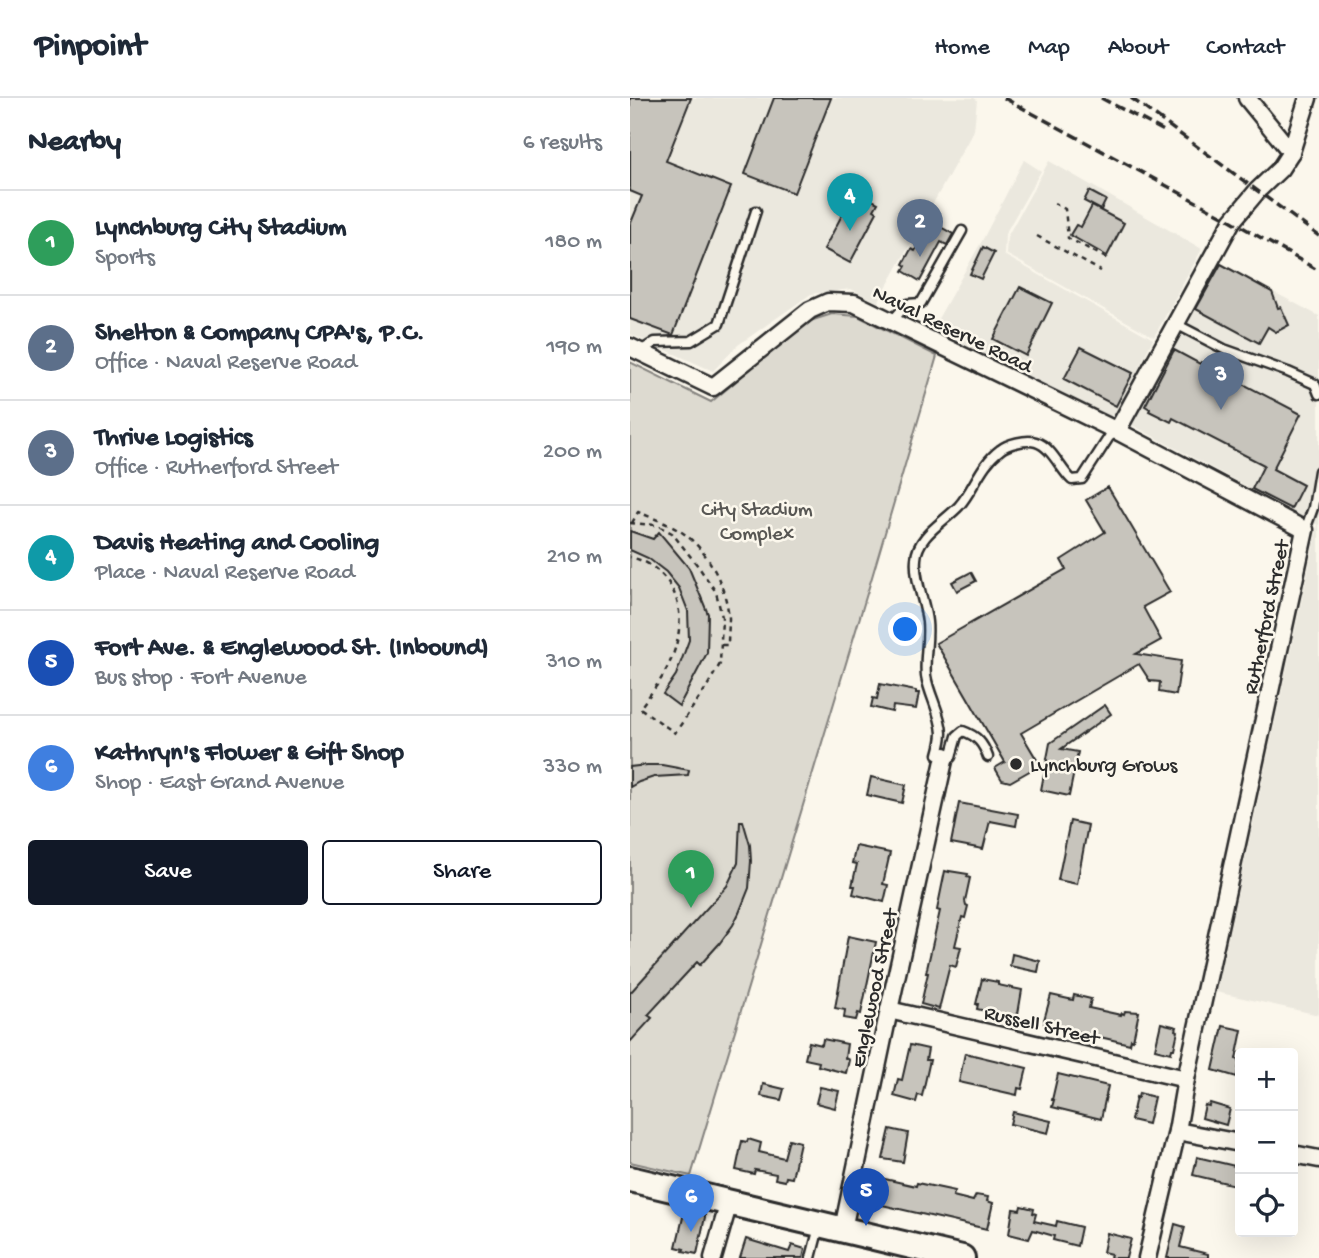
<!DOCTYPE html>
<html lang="en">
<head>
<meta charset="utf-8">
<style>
  body { margin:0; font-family:"Gochi Hand",sans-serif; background:#f2f2f3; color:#1f2937 }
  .controls { position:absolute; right:21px; bottom:21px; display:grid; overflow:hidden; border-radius:7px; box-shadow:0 7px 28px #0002 }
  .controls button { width:63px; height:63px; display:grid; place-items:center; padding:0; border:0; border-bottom:2px solid #e0e1e3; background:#fff; color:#1f2937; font:35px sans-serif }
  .you { position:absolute; left:276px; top:532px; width:24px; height:24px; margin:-18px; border:5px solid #fff; border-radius:50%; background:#1a73e8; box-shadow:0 0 0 10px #1a73e833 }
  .badge { display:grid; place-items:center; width:46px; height:46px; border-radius:50%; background:#111827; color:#fff; font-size:23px; font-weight:700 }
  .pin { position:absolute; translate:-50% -58px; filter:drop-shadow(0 2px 4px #0008) }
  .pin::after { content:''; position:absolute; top:37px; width:24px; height:21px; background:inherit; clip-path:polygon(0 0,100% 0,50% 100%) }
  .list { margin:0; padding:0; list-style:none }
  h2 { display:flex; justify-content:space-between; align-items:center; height:91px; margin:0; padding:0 28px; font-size:30px }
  h2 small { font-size:23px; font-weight:400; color:#747a83 }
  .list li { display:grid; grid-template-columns:46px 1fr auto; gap:21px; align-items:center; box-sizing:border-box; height:105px; padding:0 28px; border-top:2px solid #e0e1e3 }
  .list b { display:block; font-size:26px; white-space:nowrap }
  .list p { margin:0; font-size:23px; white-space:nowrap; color:#747a83 }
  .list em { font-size:23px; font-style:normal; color:#747a83 }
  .actions { display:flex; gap:14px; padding:21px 28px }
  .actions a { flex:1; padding:16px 0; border:2px solid #111827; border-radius:7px; text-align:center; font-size:24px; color:#111827 }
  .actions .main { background:#111827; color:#fff }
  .icon { flex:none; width:38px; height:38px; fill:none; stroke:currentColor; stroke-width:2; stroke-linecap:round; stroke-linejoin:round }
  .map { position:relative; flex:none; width:689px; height:1160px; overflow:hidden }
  header { display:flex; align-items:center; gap:42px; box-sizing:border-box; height:98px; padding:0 35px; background:#fff; border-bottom:2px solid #e0e1e3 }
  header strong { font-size:33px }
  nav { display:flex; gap:38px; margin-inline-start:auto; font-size:24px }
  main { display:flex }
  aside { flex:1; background:#fff }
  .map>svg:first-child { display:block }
  .built { fill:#ebe8de }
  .green { fill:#dddad0; stroke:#84827e; stroke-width:2 }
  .building { fill:#c7c4bc; stroke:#2b2b2b; stroke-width:2 }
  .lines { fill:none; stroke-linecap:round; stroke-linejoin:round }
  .service-casing { stroke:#2b2b2b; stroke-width:13 }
  .minor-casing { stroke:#2b2b2b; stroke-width:21 }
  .primary-casing { stroke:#2b2b2b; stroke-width:30 }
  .path { stroke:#2b2b2b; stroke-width:2.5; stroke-dasharray:5 5; stroke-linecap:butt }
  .service { stroke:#fbf7ec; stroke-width:8 }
  .minor { stroke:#fbf7ec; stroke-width:16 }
  .primary { stroke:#fbf7ec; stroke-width:24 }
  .rail { stroke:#2b2b2b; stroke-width:3.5; stroke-dasharray:10 5; stroke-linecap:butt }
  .poi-dot { fill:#2b2b2b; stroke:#fbf7ec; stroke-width:2.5 }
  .labels { text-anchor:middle; stroke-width:5; stroke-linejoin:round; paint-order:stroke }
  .street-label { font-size:21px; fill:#2b2b2b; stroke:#fbf7ec }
  .park-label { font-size:21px; fill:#585754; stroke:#fbf7ec }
  .poi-label { font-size:21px; fill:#2b2b2b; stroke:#fbf7ec; text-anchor:start }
</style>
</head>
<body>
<header>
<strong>Pinpoint</strong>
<nav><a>Home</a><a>Map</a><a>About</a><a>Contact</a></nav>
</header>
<main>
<aside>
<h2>Nearby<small>6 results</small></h2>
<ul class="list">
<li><span class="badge" style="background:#2e9e5b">1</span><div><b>Lynchburg City Stadium</b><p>Sports</p></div><em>180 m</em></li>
<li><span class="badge" style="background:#5c6f8a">2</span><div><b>Shelton &amp; Company CPA's, P.C.</b><p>Office · Naval Reserve Road</p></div><em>190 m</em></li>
<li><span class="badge" style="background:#5c6f8a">3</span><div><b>Thrive Logistics</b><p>Office · Rutherford Street</p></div><em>200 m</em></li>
<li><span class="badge" style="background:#0f9aa8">4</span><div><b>Davis Heating and Cooling</b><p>Place · Naval Reserve Road</p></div><em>210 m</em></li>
<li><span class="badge" style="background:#1a4fb4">5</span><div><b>Fort Ave. &amp; Englewood St. (Inbound)</b><p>Bus stop · Fort Avenue</p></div><em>310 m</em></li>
<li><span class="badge" style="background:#3f7fe0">6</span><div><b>Kathryn's Flower &amp; Gift Shop</b><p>Shop · East Grand Avenue</p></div><em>330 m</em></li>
</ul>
<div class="actions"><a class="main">Save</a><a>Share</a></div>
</aside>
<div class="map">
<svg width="689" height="1160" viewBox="0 0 689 1160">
  <rect width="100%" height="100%" fill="#fbf7ec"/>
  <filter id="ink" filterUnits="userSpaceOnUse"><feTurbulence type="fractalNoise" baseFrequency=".0143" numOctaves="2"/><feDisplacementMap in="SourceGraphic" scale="14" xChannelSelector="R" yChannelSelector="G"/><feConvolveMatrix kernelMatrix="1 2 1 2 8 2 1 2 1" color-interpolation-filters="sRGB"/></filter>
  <g filter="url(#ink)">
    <g class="built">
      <path d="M0 0H344L347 2 344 32 248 204 221 191 181 196 108 247 83 273 0 236Z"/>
      <path d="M394 62 411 73 375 136 374 157 523 241 486 316 477 319 301 233 353 141Z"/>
      <path d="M419 63 572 151 524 239 376 156 377 139Z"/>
      <path d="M591 166 689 218V917L586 894 688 427 502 327Z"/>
    </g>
    <path class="green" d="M202 216 228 218 307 258 242 479 61 1078 0 1064V264L81 304 177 224Z"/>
    <g class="building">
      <path d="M0 0H61L36 63 101 89 43 237 0 221V127L12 98 0 93Z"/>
      <path d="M144 0H201L164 95 115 76Z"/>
      <path d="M459 93 476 102 471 112 454 103Z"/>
      <path d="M221 100 234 107 238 100 248 105 244 112 247 114 220 165 194 151Z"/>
      <path d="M462 108 494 125 477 158 440 137 446 127 451 129Z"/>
      <path d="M298 122 323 136 317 147 311 144 290 183 273 173 276 168 273 166 281 151 285 153 294 135 292 133Z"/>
      <path d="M353 149 364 155 351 181 340 176Z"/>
      <path d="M591 166 642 194 648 210 651 209 659 227 646 234 638 229 629 245 566 211Z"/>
      <path d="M390 189 422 205 396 258 363 241Z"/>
      <path d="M451 249 503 275 486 308 434 281Z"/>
      <path d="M544 252 570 266 571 264 671 316 643 371 673 387 661 411 622 391 634 367 543 320 541 324 519 313 520 311 515 308Z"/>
      <path d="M478 389 540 494 513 509 531 542 506 556 551 563 546 597 529 594 530 584 520 583 509 566 391 635 410 667 380 684 372 682 365 670 375 664 306 545 436 471 431 462 475 434 456 402Z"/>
      <path d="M0 433 23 441 29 434 59 470 78 516 77 555 49 608 33 596 46 577 59 542 58 513 49 490 36 474 18 460 0 452Z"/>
      <path d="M341 474 346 483 327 493 322 484Z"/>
      <path d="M250 586 286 593V595H289L286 611 263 608 262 614 241 609 243 600 247 601Z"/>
      <path d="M475 607 481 616 431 651 448 654 439 698 411 692 420 645Z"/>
      <path d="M17 667H32L59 672 58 677 24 679 9 684 0 689V669Z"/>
      <path d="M241 679 276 687 272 705 237 697Z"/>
      <path d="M329 705 388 716 386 728 360 723 353 751 321 745Z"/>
      <path d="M110 723H113L120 747 121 763 119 790 109 815 103 827 89 846 70 867 67 864 18 917 22 920 0 944V895L97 788 108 765Z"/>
      <path d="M440 723 458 727 447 786 428 782Z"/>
      <path d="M226 748 260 755 253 786 258 787 254 804 223 796 225 788H222L227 766 222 765Z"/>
      <path d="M315 773 319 774V773L338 776 337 779 340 780 335 803 336 807 338 808 335 820 332 819 325 848 331 849 326 869 320 867 309 911 291 906 298 875H296L310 813 307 812Z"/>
      <path d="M218 838 246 844 231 916 228 915 226 922 214 920 215 912 205 910Z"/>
      <path d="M382 856 410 863 408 874 380 868Z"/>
      <path d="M352 881 368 884V887L392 892 388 916H386L385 920 347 911 348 906H346Z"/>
      <path d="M421 897 443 902 444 897 461 901 459 910 491 917 492 915 494 916 495 913 509 914 503 942 501 941 500 946 414 926 415 923 414 922Z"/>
      <path d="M531 925 547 929 546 932 548 933 544 951H542L541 955 525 951Z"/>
      <path d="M593 928 612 932 606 961 610 962 607 979 583 972Z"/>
      <path d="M193 941 217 946 215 960 219 962 216 975 188 968 189 964 175 961 179 944 192 947Z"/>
      <path d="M280 947 298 951 296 962H300L292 998 288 997 286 1004 264 998 268 981 272 982Z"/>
      <path d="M335 955 397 970 392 991 388 990 387 997 329 984Z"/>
      <path d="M428 976 478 988 471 1021 422 1009 424 1002H422Z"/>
      <path d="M133 986 154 991 151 1002 131 998Z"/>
      <path d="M190 989 209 993 205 1010 186 1005Z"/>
      <path d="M509 995 524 999 518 1026 501 1022 506 999 508 1000Z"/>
      <path d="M580 1005 600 1011 596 1027 572 1020 575 1007 579 1008Z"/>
      <path d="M383 1014 421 1023 418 1035 380 1026Z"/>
      <path d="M260 1031 278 1035 273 1064 253 1061Z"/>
      <path d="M118 1041 131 1045 129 1054 154 1060 159 1041 170 1044 162 1080 156 1079 155 1083 145 1081 146 1076 125 1072 124 1076 106 1072 112 1043 117 1044Z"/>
      <path d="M567 1059 609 1069 605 1087 563 1077Z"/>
      <path d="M246 1079 286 1088 287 1085 325 1093 323 1098 343 1103 346 1097 358 1099 357 1103 363 1105 357 1131 239 1104Z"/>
      <path d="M391 1108 404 1111 403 1115 406 1116 404 1123 426 1128 427 1123 451 1129 447 1148 423 1142 424 1138 403 1132 399 1141 379 1136 383 1111 390 1112Z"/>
      <path d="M64 1114 75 1117V1119L67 1156 53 1153 54 1151 46 1149 54 1115 62 1117Z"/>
      <path d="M545 1126 555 1129 550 1149 578 1156V1160H537Z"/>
      <path d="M477 1135 501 1141 496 1160H480L481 1156 473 1154Z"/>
      <path d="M116 1141 159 1154 162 1147 175 1151 173 1160H110Z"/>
    </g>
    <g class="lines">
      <defs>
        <g id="service">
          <path d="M262 223 277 206 291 205 332 133"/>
          <path d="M546 226 594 251 658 274 685 286 689 296"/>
          <path d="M9 254 25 244 61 243 89 226 126 113"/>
          <path d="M675 432 683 410 689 373"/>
          <path d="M308 656C310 649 312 642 312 635 311 615 299 597 296 578 294 560 299 542 297 524 295 503 284 482 286 461 287 438 314 424 329 408 344 391 350 367 370 352 377 346 396 341 406 344 422 349 430 371 442 382L452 381 479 339 487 333"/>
          <path d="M321 659 327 638 333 633C347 638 353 645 358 659"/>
          <path d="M181 1160 189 1129"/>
        </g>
        <g id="minor">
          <path d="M617 0 661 54"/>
          <path d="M0 249 83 289 180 212 198 204 224 205 487 333 675 432 556 981 547 1033 517 1160"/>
          <path d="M487 333 602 123 628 92 650 71 661 54 678 0"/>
          <path d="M259 912 556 981"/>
          <path d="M547 1033 610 1045"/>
          <path d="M663 1056 689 1061"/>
          <path d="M213 1131 259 912 315 658"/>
          <path d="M83 1160 99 1104"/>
        </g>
        <path id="primary" d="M0 1081 332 1160"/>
      </defs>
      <use href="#service" class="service-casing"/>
      <use href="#minor" class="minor-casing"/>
      <use href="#primary" class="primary-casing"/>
      <g class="path">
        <path d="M424 105 435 111 438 140 478 161"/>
        <path d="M407 138 471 173"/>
        <path d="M0 425 26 427 42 435 68 468 86 494 92 519 90 566 76 590 45 635 10 610C18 599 28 587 35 574 55 538 58 492 20 467 14 463 7 461 0 459"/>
        <path d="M2 425 8 414C23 420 39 426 53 435 79 453 96 489 99 520 99 529 98 538 98 547H91"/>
      </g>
      <use href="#service" class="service"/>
      <use href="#minor" class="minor"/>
      <use href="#primary" class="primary"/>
      <g class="rail">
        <path d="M374 0 602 123 689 173"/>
        <path d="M471 0 536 34"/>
        <path d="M501 0 689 138"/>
      </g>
    </g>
  </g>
  <circle class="poi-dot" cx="386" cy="666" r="7"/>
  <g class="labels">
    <g class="street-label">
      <text transform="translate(323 230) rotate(26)" y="7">Naval Reserve Road</text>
      <text transform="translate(635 519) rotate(-78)" y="7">Rutherford Street</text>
      <text transform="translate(243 890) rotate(-78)" y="7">Englewood Street</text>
      <text transform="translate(412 926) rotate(13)" y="7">Russell Street</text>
    </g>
    <g class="park-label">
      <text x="127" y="417">City Stadium<tspan x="127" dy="24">Complex</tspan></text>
    </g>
    <g class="poi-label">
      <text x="400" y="673">Lynchburg Grows</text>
    </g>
  </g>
</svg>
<div class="controls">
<button>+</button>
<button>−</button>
<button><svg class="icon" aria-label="locate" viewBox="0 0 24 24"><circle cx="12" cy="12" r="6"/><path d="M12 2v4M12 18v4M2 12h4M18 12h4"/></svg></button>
</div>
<div class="you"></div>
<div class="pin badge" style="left:61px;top:810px;background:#2e9e5b">1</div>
<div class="pin badge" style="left:290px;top:159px;background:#5c6f8a">2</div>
<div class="pin badge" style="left:591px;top:312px;background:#5c6f8a">3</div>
<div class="pin badge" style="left:220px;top:133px;background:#0f9aa8">4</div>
<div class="pin badge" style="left:236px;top:1128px;background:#1a4fb4">5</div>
<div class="pin badge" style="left:61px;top:1134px;background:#3f7fe0">6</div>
</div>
</main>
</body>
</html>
